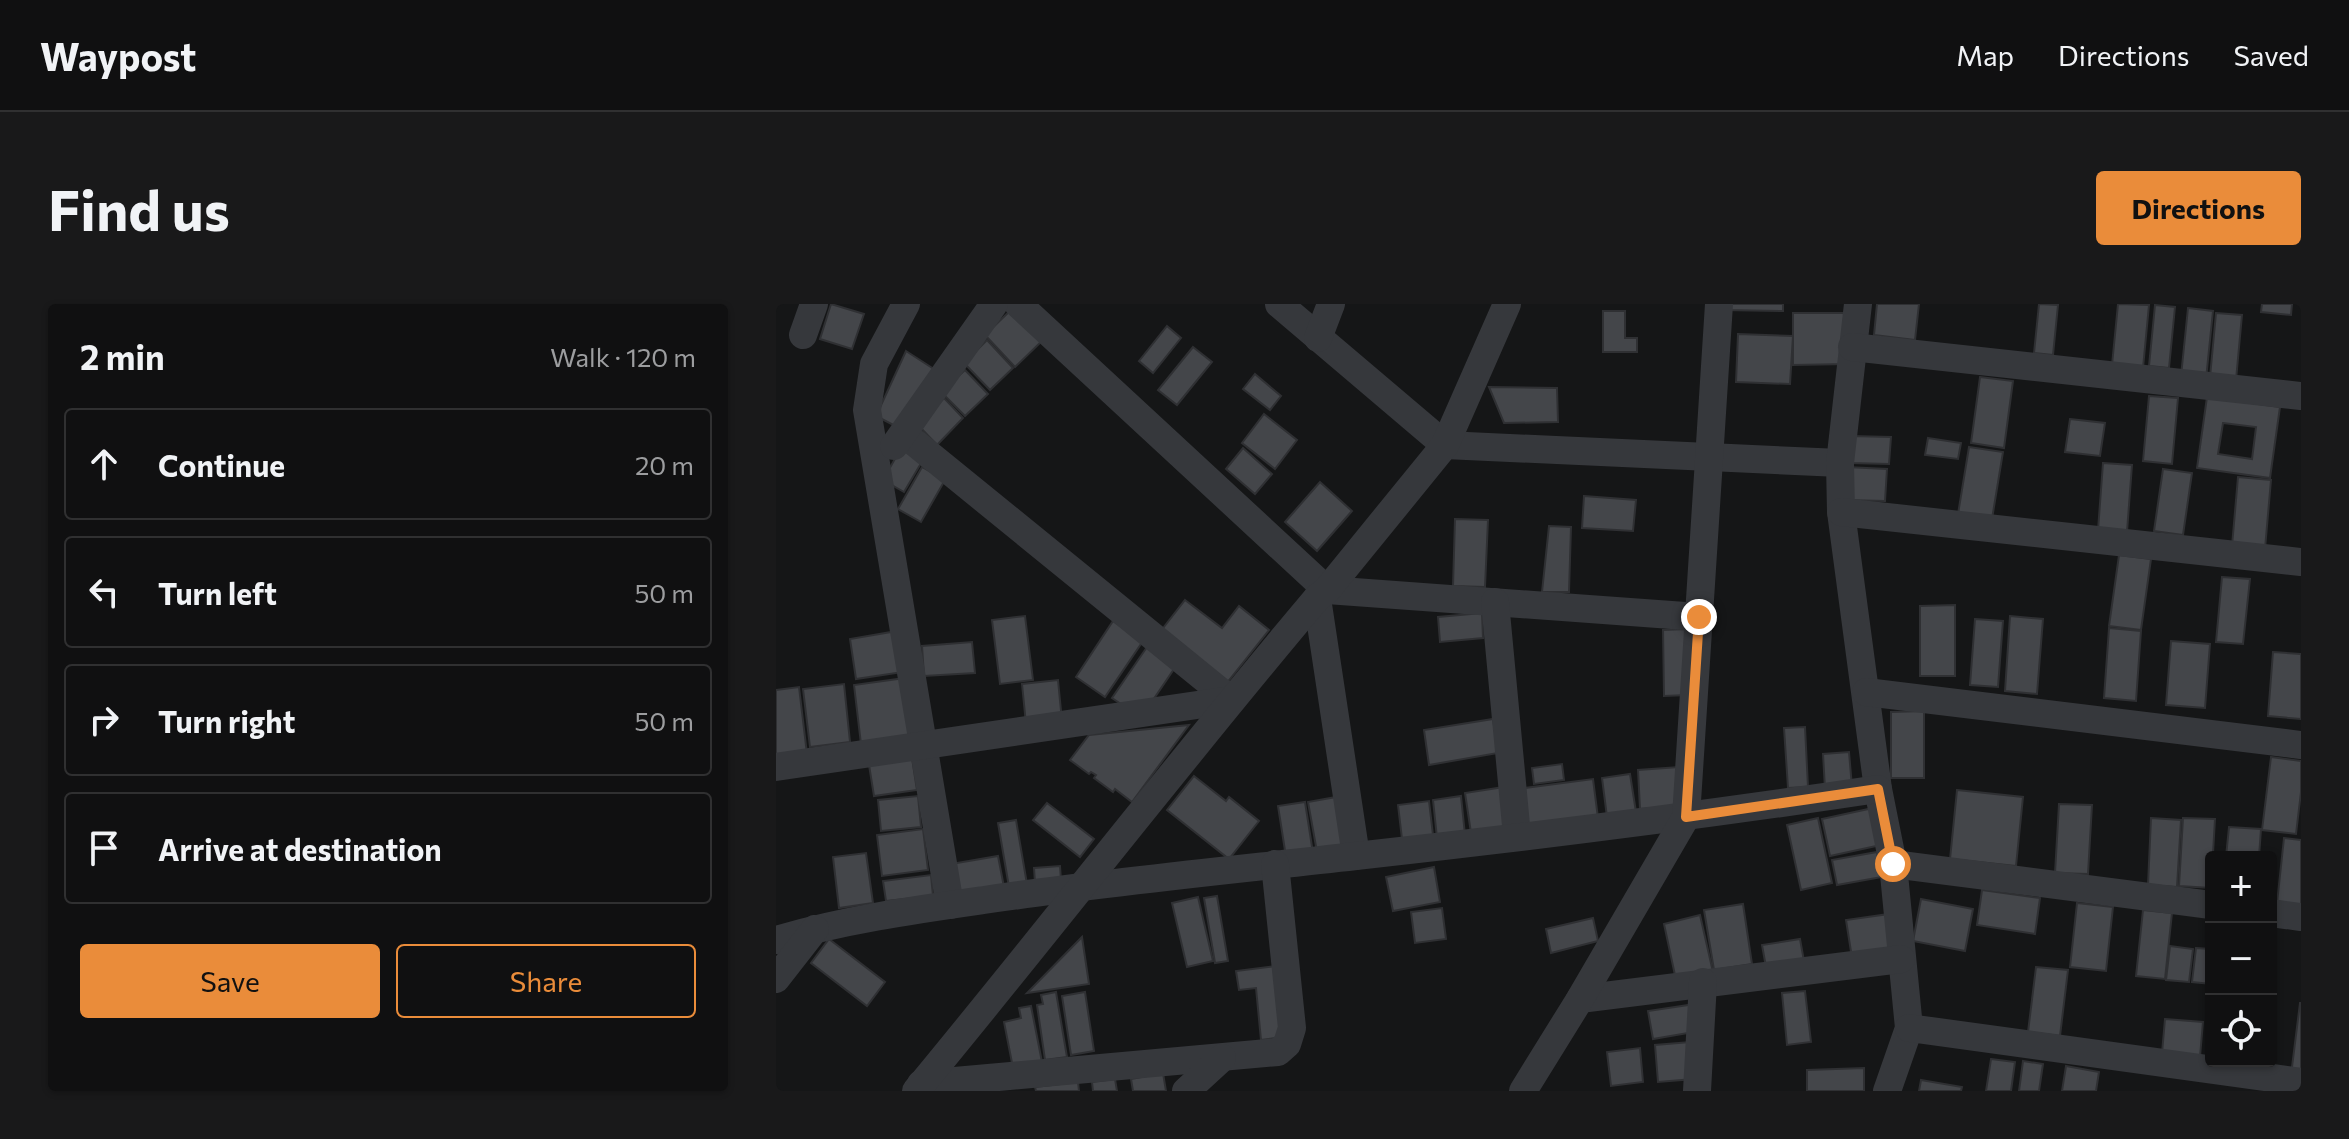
<!DOCTYPE html>
<html lang="en">
<head>
<meta charset="utf-8">
<style>
  body { margin:0; font-family:Commissioner,sans-serif; background:#19191a; color:#f1f3f6 }
  .controls { position:absolute; right:24px; bottom:24px; display:grid; overflow:hidden; border-radius:8px; box-shadow:0 2px 6px #0004 }
  .controls button { width:72px; height:72px; display:grid; place-items:center; padding:0; border:0; border-bottom:2px solid #303031; background:#101011; color:#f1f3f6; font:40px sans-serif }
  .stop { position:absolute; width:24px; height:24px; margin:-18px; border:6px solid #ea8c3a; border-radius:50%; background:#fff }
  .stop.end { background:#ea8c3a; border-color:#fff; box-shadow:0 2px 8px #0008 }
  .list { margin:0; padding:0; list-style:none }
  h2 { display:flex; justify-content:space-between; align-items:center; height:104px; margin:0; padding:0 32px; font-size:34px }
  h2 small { font-size:26px; font-weight:400; color:#9c9d9f }
  .list li { display:grid; grid-template-columns:52px 1fr auto; gap:24px; align-items:center; box-sizing:border-box; height:112px; margin:0 16px 16px; padding:0 16px; border:2px solid #303031; border-radius:8px }
  .list b { display:block; font-size:30px; white-space:nowrap }
  .list em { font-size:26px; font-style:normal; color:#9c9d9f }
  .actions { display:flex; gap:16px; padding:24px 32px }
  .actions a { flex:1; padding:18px 0; border:2px solid #ea8c3a; border-radius:8px; text-align:center; font-size:28px; color:#ea8c3a }
  .actions .main { background:#ea8c3a; color:#111 }
  .icon { flex:none; width:44px; height:44px; fill:none; stroke:currentColor; stroke-width:2; stroke-linecap:round; stroke-linejoin:round }
  .map { position:relative; flex:none; width:1525px; height:787px; overflow:hidden; border-radius:8px }
  header { display:flex; align-items:center; gap:48px; box-sizing:border-box; height:112px; padding:0 40px; background:#101011; border-bottom:2px solid #303031 }
  header strong { font-size:38px }
  nav { display:flex; gap:44px; margin-inline-start:auto; font-size:28px }
  .intro { display:flex; align-items:center; justify-content:space-between; box-sizing:border-box; height:192px; padding:0 48px }
  h1 { margin:0; font-size:56px }
  .button { padding:20px 36px; border-radius:8px; background:#ea8c3a; color:#111; font-size:28px; font-weight:700 }
  main { display:flex; gap:48px; padding:0 48px }
  aside { flex:1; background:#101011; border-radius:8px; box-shadow:0 2px 6px #0004 }
  .map>svg:first-child { display:block }
  .building { fill:#44464a; stroke:#2f3033; stroke-width:2; fill-rule:evenodd }
  .lines { fill:none; stroke-linecap:round; stroke-linejoin:round }
  .minor { stroke:#36383c; stroke-width:28 }
  .route { stroke:#ea8c3a; stroke-width:10 }
</style>
</head>
<body>
<header>
<strong>Waypost</strong>
<nav><a>Map</a><a>Directions</a><a>Saved</a></nav>
</header>
<div class="intro"><h1>Find us</h1><a class="button">Directions</a></div>
<main>
<aside>
<h2>2 min<small>Walk · 120 m</small></h2>
<ul class="list">
<li><svg class="icon" aria-label="ahead" viewBox="0 0 24 24"><path d="M12 20V5M6 11l6-6 6 6"/></svg><div><b>Continue</b></div><em>20 m</em></li>
<li><svg class="icon" aria-label="left" viewBox="0 0 24 24"><path d="M17 20v-9H6M10 6l-5 5 5 5"/></svg><div><b>Turn left</b></div><em>50 m</em></li>
<li><svg class="icon" aria-label="right" viewBox="0 0 24 24"><path d="M7 20v-9h11M14 6l5 5-5 5"/></svg><div><b>Turn right</b></div><em>50 m</em></li>
<li><svg class="icon" aria-label="arrive" viewBox="0 0 24 24"><path d="M6 21V4h12l-3 4 3 4H6"/></svg><div><b>Arrive at destination</b></div></li>
</ul>
<div class="actions"><a class="main">Save</a><a>Share</a></div>
</aside>
<div class="map">
<svg width="1525" height="787" viewBox="0 0 1525 787">
  <rect width="100%" height="100%" fill="#151617"/>
  <g class="building">
    <path d="M55 0 88 10 76 45 44 35Z"/>
    <path d="M947 0H1007V7L947 6Z"/>
    <path d="M1101 0H1143L1139 36 1098 31Z"/>
    <path d="M1263 0 1282 1 1277 51 1258 49Z"/>
    <path d="M1342 0 1373 1 1367 64 1336 61Z"/>
    <path d="M1486 0H1516L1515 11 1485 8Z"/>
    <path d="M1379 1 1399 3 1393 64 1373 62Z"/>
    <path d="M237 4 267 36 239 63 209 31Z"/>
    <path d="M1412 4 1437 7 1430 75 1405 72Z"/>
    <path d="M827 7H849V34H861V48H827Z"/>
    <path d="M1017 9H1072V60L1017 61Z"/>
    <path d="M1440 9 1466 11 1460 76 1434 73Z"/>
    <path d="M391 22 405 34 377 69 363 57Z"/>
    <path d="M962 30 1017 32 1014 80 960 78Z"/>
    <path d="M211 36 237 64 214 86 188 59Z"/>
    <path d="M417 43 436 58 401 101 382 86Z"/>
    <path d="M130 47 164 69 125 125 100 112Z"/>
    <path d="M189 66 212 90 189 112 165 88Z"/>
    <path d="M479 70 505 92 494 106 467 85Z"/>
    <path d="M1204 73 1237 77 1228 144 1195 139Z"/>
    <path d="M713 83 781 84 782 118 728 119Z"/>
    <path d="M1373 92 1402 94 1396 160 1367 157Z"/>
    <path d="M1431 93 1504 103 1494 174 1421 164ZM1447 119 1480 123 1476 155 1442 150Z"/>
    <path d="M168 94 187 114 161 141 142 121Z"/>
    <path d="M488 110 521 136 499 165 466 139Z"/>
    <path d="M1294 115 1329 119 1324 152 1289 148Z"/>
    <path d="M1075 132 1115 133 1113 160 1074 159Z"/>
    <path d="M1152 134 1185 139 1182 155 1149 151Z"/>
    <path d="M1193 143 1227 148 1216 215 1182 210Z"/>
    <path d="M125 144 147 156 128 188 107 176Z"/>
    <path d="M467 144 496 170 479 190 450 165Z"/>
    <path d="M1327 159 1356 161 1351 228 1322 226Z"/>
    <path d="M146 163 169 176 145 218 122 205Z"/>
    <path d="M1070 163 1111 165 1109 197 1069 196Z"/>
    <path d="M1387 165 1416 169 1407 231 1378 227Z"/>
    <path d="M1462 173 1495 176 1489 245 1456 242Z"/>
    <path d="M544 178 576 207 541 247 509 218Z"/>
    <path d="M808 192 860 196 857 227 806 224Z"/>
    <path d="M679 215 712 216 709 283 677 282Z"/>
    <path d="M773 222 795 223 793 288H766Z"/>
    <path d="M1343 251 1375 255 1365 326 1333 322Z"/>
    <path d="M1446 273 1474 275 1467 340 1440 338Z"/>
    <path d="M409 296 446 324 463 302 493 326 450 380 384 328Z"/>
    <path d="M1179 301V372H1144V302Z"/>
    <path d="M706 309 707 334 664 338 662 313Z"/>
    <path d="M249 312 257 376 224 380 216 316Z"/>
    <path d="M1234 312 1267 315 1261 390 1229 387Z"/>
    <path d="M1199 315 1227 317 1222 383 1194 381Z"/>
    <path d="M337 317 367 337 329 393 300 373Z"/>
    <path d="M1333 324 1365 327 1360 397 1328 394Z"/>
    <path d="M910 325 912 391 888 392 887 326Z"/>
    <path d="M121 327 127 368 80 375 74 335Z"/>
    <path d="M1395 337 1434 340 1429 404 1390 401Z"/>
    <path d="M196 338 199 369 148 372 146 342Z"/>
    <path d="M371 343 400 362 377 396 345 400 336 394Z"/>
    <path d="M1497 348 1525 350V415L1492 412Z"/>
    <path d="M129 374 136 433 85 440 78 381Z"/>
    <path d="M282 376 286 417 250 420 246 380Z"/>
    <path d="M68 380 74 438 34 443 27 385Z"/>
    <path d="M23 383 31 450 0 454V386Z"/>
    <path d="M1148 407V474H1115V408Z"/>
    <path d="M717 415 722 449 653 461 648 426Z"/>
    <path d="M413 421 356 498 339 485 337 488 318 474 320 471 315 468 313 470 294 456 313 431Z"/>
    <path d="M1029 423 1032 483 1012 484 1008 424Z"/>
    <path d="M1073 448 1076 483 1049 485 1047 450Z"/>
    <path d="M1495 453 1525 457V488L1520 530 1486 526Z"/>
    <path d="M136 454 141 486 98 492 93 461Z"/>
    <path d="M786 460 788 476 758 480 756 464Z"/>
    <path d="M903 463 906 502 864 505 862 466Z"/>
    <path d="M854 470 860 508 831 513 826 474Z"/>
    <path d="M418 472 450 497 453 493 483 517 453 555 391 506Z"/>
    <path d="M817 475 822 514 751 523 749 484Z"/>
    <path d="M728 483 734 522 695 529 689 489Z"/>
    <path d="M1181 486 1247 493 1240 562 1174 555Z"/>
    <path d="M142 492 145 523 105 527 102 496Z"/>
    <path d="M685 492 689 531 661 534 657 496Z"/>
    <path d="M560 493 568 543 541 548 532 498Z"/>
    <path d="M653 497 657 531 626 535 622 501Z"/>
    <path d="M529 498 537 549 510 553 502 502Z"/>
    <path d="M271 499 318 535 304 553 257 516Z"/>
    <path d="M1283 500 1316 501 1312 570 1279 569Z"/>
    <path d="M1097 504 1105 541 1054 552 1046 515Z"/>
    <path d="M1042 514 1056 579 1025 586 1011 521Z"/>
    <path d="M1375 514 1405 516 1401 583 1372 581Z"/>
    <path d="M1407 514 1439 515 1435 584 1403 582Z"/>
    <path d="M240 516 251 580 233 583 222 519Z"/>
    <path d="M1453 523 1485 525 1483 553H1450Z"/>
    <path d="M147 525 152 566 106 572 101 531Z"/>
    <path d="M1508 534 1525 536V601L1501 599Z"/>
    <path d="M1101 548 1106 573 1061 581 1056 556Z"/>
    <path d="M90 549 97 599 63 604 57 553Z"/>
    <path d="M222 552 228 583 181 592 175 560Z"/>
    <path d="M284 562 285 576 259 579 258 564Z"/>
    <path d="M658 563 664 598 617 607 610 573Z"/>
    <path d="M155 571 157 592 110 597 107 577Z"/>
    <path d="M1206 586 1264 594 1259 630 1201 621Z"/>
    <path d="M441 592 452 657 439 659 428 594Z"/>
    <path d="M422 593 437 657 411 663 396 599Z"/>
    <path d="M1145 595 1197 605 1189 647 1137 637Z"/>
    <path d="M1301 599 1337 603 1330 667 1294 663Z"/>
    <path d="M967 600 976 660 938 666 928 606Z"/>
    <path d="M666 604 670 635 639 639 635 608Z"/>
    <path d="M1367 606 1396 609 1389 675 1360 672Z"/>
    <path d="M1113 610 1119 647 1076 654 1070 616Z"/>
    <path d="M924 611 937 668 900 676 888 620Z"/>
    <path d="M817 614 822 637 775 649 770 625Z"/>
    <path d="M306 633 313 680 251 689Z"/>
    <path d="M53 635 109 678 91 702 35 659Z"/>
    <path d="M1024 635 1028 657 990 663 986 641Z"/>
    <path d="M1394 642 1417 645 1413 678 1390 676Z"/>
    <path d="M1420 644 1435 645V680L1416 678Z"/>
    <path d="M500 662 508 733 485 736 480 684 463 686 460 667Z"/>
    <path d="M1260 663 1292 666 1284 732 1252 728Z"/>
    <path d="M1029 687 1035 738 1011 741 1006 689Z"/>
    <path d="M280 688 291 753 269 756 261 701 267 700 265 691Z"/>
    <path d="M309 688 318 747 295 751 286 692Z"/>
    <path d="M1524 699H1525V772L1515 771Z"/>
    <path d="M919 700 918 728 877 735 872 707Z"/>
    <path d="M255 702 266 758 237 764 228 718 245 714 243 704Z"/>
    <path d="M1389 715 1427 718 1424 753 1386 749Z"/>
    <path d="M914 738 918 775 882 778 879 741Z"/>
    <path d="M864 744 867 778 835 782 831 748Z"/>
    <path d="M1215 755 1239 758 1235 787H1210Z"/>
    <path d="M1247 757 1267 760 1263 787H1243Z"/>
    <path d="M1290 762 1323 768 1320 787H1286Z"/>
    <path d="M1088 764V787H1031V766Z"/>
    <path d="M387 769 390 787H357L355 775Z"/>
    <path d="M339 775 341 787H317L316 778Z"/>
    <path d="M1145 776 1186 783 1185 787H1143Z"/>
    <path d="M302 778 303 787H260L259 783Z"/>
  </g>
  <g class="lines">
    <g class="minor">
      <path d="M130 0 98 60 91 106 174 601"/>
      <path d="M242 0 551 286 923 313"/>
      <path d="M503 0 669 141 1064 159"/>
      <path d="M1082 0 1064 159 1065 208 1102 485 1117 560 1133 724 1111 787"/>
      <path d="M27 31 38 0"/>
      <path d="M542 34 555 0"/>
      <path d="M1076 43 1525 92"/>
      <path d="M128 130 455 396"/>
      <path d="M118 142 218 0"/>
      <path d="M1065 208 1525 258"/>
      <path d="M541 294 580 552"/>
      <path d="M719 298 741 532"/>
      <path d="M1090 388 1525 441"/>
      <path d="M0 463 455 396"/>
      <path d="M1117 560 1435 601"/>
      <path d="M1495 609 1525 613"/>
      <path d="M0 636C67 616 138 606 208 596 331 578 456 566 580 552 754 533 928 511 1102 485"/>
      <path d="M0 675 39 625"/>
      <path d="M804 695 1125 655"/>
      <path d="M1133 724 1525 778"/>
      <path d="M145 780 502 748 511 740 516 724 499 560"/>
      <path d="M140 787C275 624 404 456 541 294L551 286 669 141 731 0"/>
      <path d="M410 787 446 754"/>
      <path d="M747 787 804 695 910 513 943 0"/>
      <path d="M921 787 927 678"/>
    </g>
  </g>
  <g class="lines">
    <path class="route" d="M923 313 910 513 1102 485 1117 560"/>
  </g>
</svg>
<div class="controls">
<button>+</button>
<button>−</button>
<button><svg class="icon" aria-label="locate" viewBox="0 0 24 24"><circle cx="12" cy="12" r="6"/><path d="M12 2v4M12 18v4M2 12h4M18 12h4"/></svg></button>
</div>
<div class="stop" style="left:1117px;top:560px"></div>
<div class="stop end" style="left:923px;top:313px"></div>
</div>
</main>
</body>
</html>
